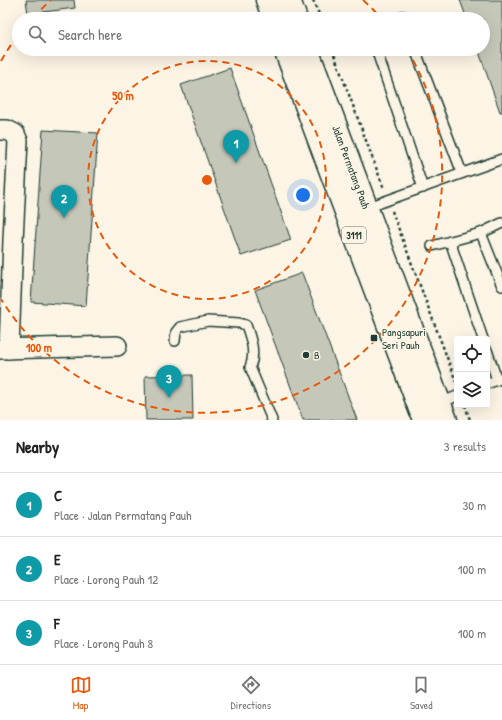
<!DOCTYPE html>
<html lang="en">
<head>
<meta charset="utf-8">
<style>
  body { margin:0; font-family:"Patrick Hand",sans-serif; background:#f6f6f6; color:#222 }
  .controls { position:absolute; right:12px; bottom:12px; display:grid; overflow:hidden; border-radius:4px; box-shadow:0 4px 16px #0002 }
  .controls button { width:36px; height:36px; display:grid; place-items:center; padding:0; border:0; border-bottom:1px solid #e0e0e0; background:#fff; color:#222; font:20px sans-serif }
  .you { position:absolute; left:303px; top:195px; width:14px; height:14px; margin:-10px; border:3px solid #fff; border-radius:50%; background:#1a73e8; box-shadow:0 0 0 6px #1a73e833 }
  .badge { display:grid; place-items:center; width:26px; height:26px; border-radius:50%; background:#ea580c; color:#fff; font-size:13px; font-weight:700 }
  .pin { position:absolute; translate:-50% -33px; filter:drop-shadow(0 1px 2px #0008) }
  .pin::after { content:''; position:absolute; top:21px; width:14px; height:12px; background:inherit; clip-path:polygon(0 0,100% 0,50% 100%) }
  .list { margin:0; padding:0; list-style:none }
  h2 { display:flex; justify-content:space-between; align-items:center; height:52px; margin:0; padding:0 16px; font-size:17px }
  h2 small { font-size:13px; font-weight:400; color:#767676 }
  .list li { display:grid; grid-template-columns:26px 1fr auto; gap:12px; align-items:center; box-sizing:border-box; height:64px; padding:0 16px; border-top:1px solid #e0e0e0 }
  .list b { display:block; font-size:15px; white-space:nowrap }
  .list p { margin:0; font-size:13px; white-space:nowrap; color:#767676 }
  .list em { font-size:13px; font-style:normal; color:#767676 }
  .icon { flex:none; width:22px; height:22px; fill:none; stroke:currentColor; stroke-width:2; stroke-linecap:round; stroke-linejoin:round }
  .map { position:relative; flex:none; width:502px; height:420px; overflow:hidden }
  .search { position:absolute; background:#fff; box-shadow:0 4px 16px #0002; left:12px; right:12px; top:12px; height:44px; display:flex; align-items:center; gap:10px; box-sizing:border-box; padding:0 14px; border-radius:22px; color:#767676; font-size:15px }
  .sheet { height:244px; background:#fff }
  nav { display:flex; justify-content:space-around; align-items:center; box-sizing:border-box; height:56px; border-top:1px solid #e0e0e0; background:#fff; font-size:11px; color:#767676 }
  nav a { display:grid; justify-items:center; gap:2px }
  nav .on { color:#ea580c }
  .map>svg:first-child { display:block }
  .building { fill:#c5c7b9; stroke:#1f3d34 }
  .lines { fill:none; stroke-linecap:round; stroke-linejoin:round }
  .service-casing { stroke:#1f3d34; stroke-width:12 }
  .minor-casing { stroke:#1f3d34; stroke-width:22 }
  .primary-casing { stroke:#1f3d34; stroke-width:25 }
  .path { stroke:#1f3d34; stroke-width:2.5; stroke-dasharray:3 3; stroke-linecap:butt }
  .service { stroke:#fcf5e5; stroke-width:9 }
  .minor { stroke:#fcf5e5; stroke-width:19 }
  .primary { stroke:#fcf5e5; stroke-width:22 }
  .ring { fill:none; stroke:#e8590c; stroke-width:2; stroke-dasharray:7 5 }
  .poi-dot { fill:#1f3d34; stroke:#fcf5e5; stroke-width:1.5 }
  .labels { text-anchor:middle; stroke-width:3; stroke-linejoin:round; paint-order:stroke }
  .shield { fill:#fcf5e5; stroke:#617469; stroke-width:1 }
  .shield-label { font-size:10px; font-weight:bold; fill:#1f3d34 }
  .street-label { font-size:11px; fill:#1f3d34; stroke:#fcf5e5 }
  .poi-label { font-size:11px; fill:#1f3d34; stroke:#fcf5e5; text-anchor:start }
  .centre { fill:#e8590c; stroke:#fcf5e5; stroke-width:2 }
  .ring-label { font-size:12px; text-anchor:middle; font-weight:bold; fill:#e8590c; stroke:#fcf5e5; stroke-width:3; stroke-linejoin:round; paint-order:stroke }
</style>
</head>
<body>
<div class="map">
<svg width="502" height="420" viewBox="0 0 502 420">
  <rect width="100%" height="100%" fill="#fcf5e5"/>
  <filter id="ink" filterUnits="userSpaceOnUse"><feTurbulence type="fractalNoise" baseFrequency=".025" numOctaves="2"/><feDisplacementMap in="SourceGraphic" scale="8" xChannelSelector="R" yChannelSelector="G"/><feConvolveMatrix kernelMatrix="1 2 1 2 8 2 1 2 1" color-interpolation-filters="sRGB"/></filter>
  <g filter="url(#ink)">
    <g class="building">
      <path d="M26 0H74L75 8 28 14Z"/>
      <path d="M460 0H502V112H500L478 49H483V19H467Z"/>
      <path d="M230 68 291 240 241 256 181 85Z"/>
      <path d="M43 130 98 133 86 306 31 302Z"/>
      <path d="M302 273 357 420H303L255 290Z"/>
      <path d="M192 375 193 420H146L145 376Z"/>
    </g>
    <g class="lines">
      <defs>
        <g id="service">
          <path d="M403 16 404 19"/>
          <path d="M376 49 423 188"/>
          <path d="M415 49 462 173"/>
          <path d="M366 208 502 159"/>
          <path d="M481 233 502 286"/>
          <path d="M450 241 483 339"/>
          <path d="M432 246 481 233 502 223"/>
          <path d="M175 341 176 332 180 327 208 321 239 323 246 325C251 339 256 353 250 367L272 420"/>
          <path d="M487 350 497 380"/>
          <path d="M487 384 502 378"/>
          <path d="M440 403 457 396"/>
        </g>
        <g id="minor">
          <path d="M0 130H7L15 134 18 141 13 240 9 349"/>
          <path d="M0 349 117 346"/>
        </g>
        <g id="primary">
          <path d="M267 0 274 19"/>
          <path d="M289 0 296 19"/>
          <path d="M285 49 424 420"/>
          <path id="s1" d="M307 49 446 420"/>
        </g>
      </defs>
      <use href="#service" class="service-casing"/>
      <use href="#minor" class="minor-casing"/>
      <use href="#primary" class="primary-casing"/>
      <g class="path">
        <path d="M313 0 321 19"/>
        <path d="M332 49 384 189"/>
        <path d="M392 211 457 384"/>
        <path d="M465 405 470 420"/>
      </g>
      <use href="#service" class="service"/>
      <use href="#minor" class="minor"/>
      <use href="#primary" class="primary"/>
    </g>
  </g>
  <g class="ring">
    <circle cx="207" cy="180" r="119"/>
    <path d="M1 61A238 238 0 0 1 18 35M33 18A238 238 0 0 1 51 0M363 0A238 238 0 0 1 381 18M407 50A238 238 0 1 1 1 299"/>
  </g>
  <g class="poi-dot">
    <rect x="370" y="334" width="8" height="8" rx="2"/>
    <circle cx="306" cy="355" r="4"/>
  </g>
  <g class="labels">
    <rect class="shield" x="342" y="227" width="24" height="16" rx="3"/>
    <g class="shield-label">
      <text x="354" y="239">3111</text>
    </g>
    <g class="street-label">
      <text dy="4" stroke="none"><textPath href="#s1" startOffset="126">Jalan Permatang Pauh</textPath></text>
    </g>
    <g class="poi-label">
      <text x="382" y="336">Pangsapuri<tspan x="382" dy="13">Seri Pauh</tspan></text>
      <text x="314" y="359">B</text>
    </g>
  </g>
  <circle cx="207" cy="180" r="6" class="centre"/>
  <g class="ring-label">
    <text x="123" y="100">50 m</text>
    <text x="39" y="352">100 m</text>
  </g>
</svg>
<div class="controls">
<button><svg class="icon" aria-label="locate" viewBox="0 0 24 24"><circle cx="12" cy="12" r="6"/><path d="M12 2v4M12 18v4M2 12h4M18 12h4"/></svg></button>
<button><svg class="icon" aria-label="layers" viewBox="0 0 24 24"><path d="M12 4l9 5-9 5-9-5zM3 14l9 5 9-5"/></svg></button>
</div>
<div class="you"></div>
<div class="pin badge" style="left:236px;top:163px;background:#0f9aa8">1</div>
<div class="pin badge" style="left:64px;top:218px;background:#0f9aa8">2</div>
<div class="pin badge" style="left:169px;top:398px;background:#0f9aa8">3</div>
<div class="search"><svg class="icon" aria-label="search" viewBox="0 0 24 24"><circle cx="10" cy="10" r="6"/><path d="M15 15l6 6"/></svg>Search here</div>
</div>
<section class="sheet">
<h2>Nearby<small>3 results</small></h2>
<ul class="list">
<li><span class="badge" style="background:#0f9aa8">1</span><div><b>C</b><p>Place · Jalan Permatang Pauh</p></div><em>30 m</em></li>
<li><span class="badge" style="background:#0f9aa8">2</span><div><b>E</b><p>Place · Lorong Pauh 12</p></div><em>100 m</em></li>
<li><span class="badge" style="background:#0f9aa8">3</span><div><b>F</b><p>Place · Lorong Pauh 8</p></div><em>100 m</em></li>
</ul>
</section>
<nav>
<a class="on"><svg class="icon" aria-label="map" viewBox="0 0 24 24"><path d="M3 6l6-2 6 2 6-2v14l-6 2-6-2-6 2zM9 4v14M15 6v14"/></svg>Map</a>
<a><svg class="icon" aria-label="directions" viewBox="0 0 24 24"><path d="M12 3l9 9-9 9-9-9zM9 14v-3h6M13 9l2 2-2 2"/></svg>Directions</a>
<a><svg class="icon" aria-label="saved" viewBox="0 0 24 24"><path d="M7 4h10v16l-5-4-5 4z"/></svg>Saved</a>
</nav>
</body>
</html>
